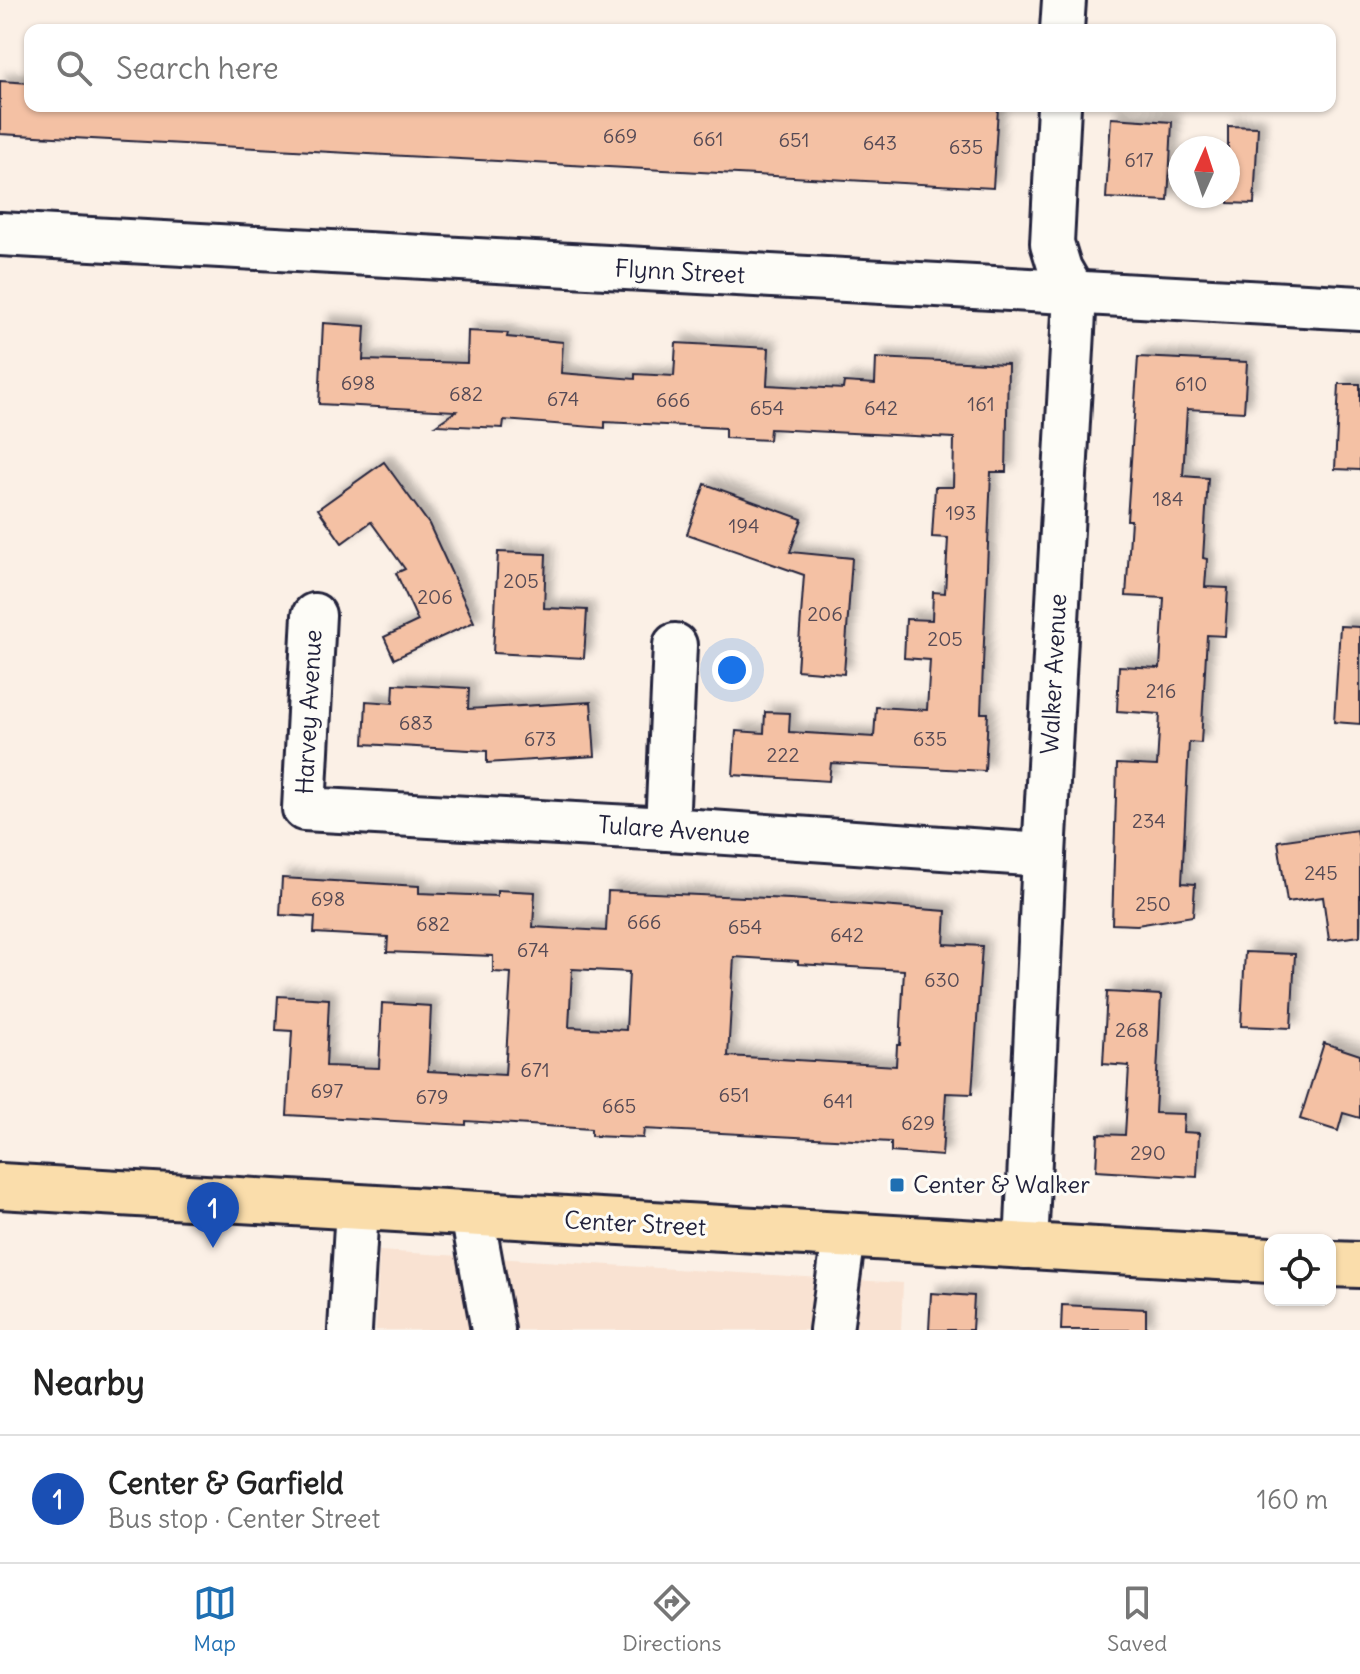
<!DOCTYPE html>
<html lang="en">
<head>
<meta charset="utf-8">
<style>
  body { margin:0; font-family:Delius,sans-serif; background:#f2f2f2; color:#222 }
  .controls { position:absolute; right:24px; bottom:24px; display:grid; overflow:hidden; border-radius:16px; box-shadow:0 2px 6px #0004 }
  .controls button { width:72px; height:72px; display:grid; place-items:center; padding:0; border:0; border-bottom:2px solid #e0e0e0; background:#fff; color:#222; font:40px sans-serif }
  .compass { position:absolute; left:1168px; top:136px; width:72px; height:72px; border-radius:50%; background:#fff; box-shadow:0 2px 6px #0004; rotate:3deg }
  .you { position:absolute; left:732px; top:670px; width:28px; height:28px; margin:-20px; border:6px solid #fff; border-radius:50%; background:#1a73e8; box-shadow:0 0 0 12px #1a73e833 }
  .badge { display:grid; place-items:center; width:52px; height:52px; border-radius:50%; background:#1f6fb2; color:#fff; font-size:26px; font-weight:700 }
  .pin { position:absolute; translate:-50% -66px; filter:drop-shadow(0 2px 4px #0008) }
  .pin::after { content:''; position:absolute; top:42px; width:28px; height:24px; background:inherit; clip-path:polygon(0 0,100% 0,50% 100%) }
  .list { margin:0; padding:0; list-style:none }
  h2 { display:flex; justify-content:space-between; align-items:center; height:104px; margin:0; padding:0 32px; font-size:34px }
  h2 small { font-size:26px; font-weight:400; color:#767676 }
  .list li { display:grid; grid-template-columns:52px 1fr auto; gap:24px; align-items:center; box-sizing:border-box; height:128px; padding:0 32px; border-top:2px solid #e0e0e0 }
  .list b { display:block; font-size:30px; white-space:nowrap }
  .list p { margin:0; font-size:26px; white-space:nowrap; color:#767676 }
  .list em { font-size:26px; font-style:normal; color:#767676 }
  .icon { flex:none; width:44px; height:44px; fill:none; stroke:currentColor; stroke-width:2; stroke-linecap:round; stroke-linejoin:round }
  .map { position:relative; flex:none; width:1360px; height:1330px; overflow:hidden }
  .search { position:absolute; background:#fff; box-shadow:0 2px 6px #0004; left:24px; right:24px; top:24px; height:88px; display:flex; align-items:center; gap:20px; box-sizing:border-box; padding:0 28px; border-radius:16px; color:#767676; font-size:30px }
  .sheet { height:232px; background:#fff }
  nav { display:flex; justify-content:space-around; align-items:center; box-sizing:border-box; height:112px; border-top:2px solid #e0e0e0; background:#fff; font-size:22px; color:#767676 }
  nav a { display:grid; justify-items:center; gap:4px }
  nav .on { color:#1f6fb2 }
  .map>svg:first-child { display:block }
  .built { fill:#f9e2d2 }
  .building { fill:#f4c1a4; stroke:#22223b; stroke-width:2; fill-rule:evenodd; filter:url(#shadow) }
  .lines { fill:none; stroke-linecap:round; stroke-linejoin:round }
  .minor-casing { stroke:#22223b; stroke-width:48 }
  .major-casing { stroke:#22223b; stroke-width:50 }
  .minor { stroke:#fdfcf7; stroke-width:42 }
  .major { stroke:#faddab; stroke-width:44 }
  .poi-dot { fill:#1f6fb2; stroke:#fdfcf7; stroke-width:3 }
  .labels { text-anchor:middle; stroke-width:6; stroke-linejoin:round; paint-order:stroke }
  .number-label { font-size:20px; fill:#564a55 }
  .street-label { font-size:24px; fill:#22223b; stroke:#fdfcf7 }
  .poi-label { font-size:24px; fill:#22223b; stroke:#fdfcf7; text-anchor:start }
</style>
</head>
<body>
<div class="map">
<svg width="1360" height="1330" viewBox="0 0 1360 1330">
  <defs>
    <filter id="shadow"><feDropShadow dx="7" dy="-7" stdDeviation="4" flood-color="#0004"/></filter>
  </defs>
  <rect width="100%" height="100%" fill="#fbf0e6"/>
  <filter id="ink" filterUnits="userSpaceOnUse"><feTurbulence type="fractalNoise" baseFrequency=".0125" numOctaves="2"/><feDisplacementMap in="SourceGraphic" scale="16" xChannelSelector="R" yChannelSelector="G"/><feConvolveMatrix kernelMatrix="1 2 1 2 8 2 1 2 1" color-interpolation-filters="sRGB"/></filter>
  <g filter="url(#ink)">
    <path class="built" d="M379 1251 903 1283 901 1330H376Z"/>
    <g class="building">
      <path d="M0 81 30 83V106H394L442 109V106L998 108 993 188 0 134Z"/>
      <path d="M1111 118 1172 122 1168 201 1106 198Z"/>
      <path d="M1228 126 1258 127 1254 204 1228 203Z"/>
      <path d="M323 323 365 326 363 360 467 363 468 331 508 333 507 337 563 342 561 373 635 379V374L674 376 676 343 769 348 767 385 843 389 844 382 875 384 876 358 1008 364 1006 472H991L981 713H988L985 771 831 763 829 781 733 775 736 731 764 733 765 712 790 713 789 732 874 737 876 707 927 710 930 660 904 658 906 619 932 620 933 592 945 593 948 538 932 537 935 487H953L954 438 770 429 769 440 725 438V428L605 422V428L504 420 503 428 436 425 456 411 319 404Z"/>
      <path d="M1138 357 1247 362 1244 412 1187 409 1183 476 1208 478 1203 558 1207 559 1205 587 1228 588 1225 636 1207 635 1201 743 1189 742 1182 883 1195 884 1193 916 1137 925 1112 924 1117 764 1157 766 1160 714 1117 711 1119 666 1160 668 1164 598 1126 596 1131 520H1127Z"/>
      <path d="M1339 384H1360V470L1335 469Z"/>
      <path d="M384 462 429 524 474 622 394 659 384 637 418 621 396 573 405 569 371 522 342 543 318 509Z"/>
      <path d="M705 484 802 519 790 552 852 558 844 674 797 670 804 575 687 534Z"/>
      <path d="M498 552 546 554 544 608 587 610 584 658 493 653Z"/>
      <path d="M1340 626 1360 627V724L1334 722Z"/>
      <path d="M394 684 469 688 468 709 591 702 595 756 487 763V751L364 744 366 701 393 703Z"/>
      <path d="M1357 830 1360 848V936L1329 940 1323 897 1287 902 1278 841Z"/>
      <path d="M282 878 419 886V893L497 896V890L535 892 533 927 606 931 608 891 790 899 946 911 944 944 982 946 972 1094 946 1093 942 1156 891 1152V1142L644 1129 643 1138 591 1136V1129L466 1121V1125L287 1115 292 1031 276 1030 278 996 329 999 326 1066 379 1068 382 1003 431 1006 428 1071 505 1075 511 973 493 972V956L387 952 388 937 314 933 315 917 280 915ZM734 957 798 961V964L904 970 900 1045H897L896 1066 728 1056ZM572 969 629 972 626 1030 569 1027Z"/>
      <path d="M1245 952 1295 954 1291 1028 1241 1026Z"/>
      <path d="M1107 992 1161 995 1155 1113 1184 1114 1183 1132 1199 1133 1197 1177 1096 1171 1098 1134 1125 1135 1129 1066 1103 1064Z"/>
      <path d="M1324 1043 1360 1055V1118L1343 1113 1338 1131 1300 1119Z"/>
      <path d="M931 1293 974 1296 972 1330H929Z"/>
      <path d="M1062 1305 1146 1309V1330H1061Z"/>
    </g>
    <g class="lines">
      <defs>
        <g id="minor">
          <path d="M1062 30 1064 0"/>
          <path d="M0 234 1360 308"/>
          <path d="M314 615 304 809 667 829 1044 855"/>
          <path d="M667 829 675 645"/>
          <path d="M472 1214 493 1330"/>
          <path d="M1026 1247 1044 855 1075 295 1060 269 1052 243 1059 106"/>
          <path d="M350 1330 357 1208"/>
          <path d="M831 1330 844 1236"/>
        </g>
        <g id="major">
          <path d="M0 1186 1270 1260"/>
          <path d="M1330 1264 1360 1265"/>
        </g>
      </defs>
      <use href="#minor" class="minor-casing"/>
      <use href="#major" class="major-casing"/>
      <use href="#minor" class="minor"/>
      <use href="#major" class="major"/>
    </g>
  </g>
  <rect class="poi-dot" x="889" y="1177" width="16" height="16" rx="4"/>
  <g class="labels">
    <g class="number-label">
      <text x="620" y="143">669</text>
      <text x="708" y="146">661</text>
      <text x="794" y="147">651</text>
      <text x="880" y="150">643</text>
      <text x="966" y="154">635</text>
      <text x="1139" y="167">617</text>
      <text x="358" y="390">698</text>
      <text x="1191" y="391">610</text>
      <text x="466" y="401">682</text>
      <text x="563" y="406">674</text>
      <text x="673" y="407">666</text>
      <text x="981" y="411">161</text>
      <text x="767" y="415">654</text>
      <text x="881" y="415">642</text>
      <text x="1168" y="506">184</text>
      <text x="961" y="520">193</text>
      <text x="744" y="533">194</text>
      <text x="521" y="588">205</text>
      <text x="435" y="604">206</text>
      <text x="825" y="621">206</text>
      <text x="945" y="646">205</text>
      <text x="1161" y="698">216</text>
      <text x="416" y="730">683</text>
      <text x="540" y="746">673</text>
      <text x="930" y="746">635</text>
      <text x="783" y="762">222</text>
      <text x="1149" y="828">234</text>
      <text x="1321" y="880">245</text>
      <text x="328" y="906">698</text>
      <text x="1153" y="911">250</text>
      <text x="644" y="929">666</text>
      <text x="433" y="931">682</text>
      <text x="745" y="934">654</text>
      <text x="847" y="942">642</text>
      <text x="533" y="957">674</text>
      <text x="942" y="987">630</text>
      <text x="1132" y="1037">268</text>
      <text x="535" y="1077">671</text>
      <text x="327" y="1098">697</text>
      <text x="734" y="1102">651</text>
      <text x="432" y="1104">679</text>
      <text x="838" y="1108">641</text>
      <text x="619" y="1113">665</text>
      <text x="918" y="1130">629</text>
      <text x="1148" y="1160">290</text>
    </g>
    <g class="street-label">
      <text transform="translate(680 272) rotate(3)" y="8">Flynn Street</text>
      <text transform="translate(1054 674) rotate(-87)" y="8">Walker Avenue</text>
      <text transform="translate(309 712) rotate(-87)" y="8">Harvey Avenue</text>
      <text transform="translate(674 830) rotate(4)" y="8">Tulare Avenue</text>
      <text transform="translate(635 1224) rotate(3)" y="8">Center Street</text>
    </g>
    <g class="poi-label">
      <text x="913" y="1193">Center &amp; Walker</text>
    </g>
  </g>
</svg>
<div class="controls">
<button><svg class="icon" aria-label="locate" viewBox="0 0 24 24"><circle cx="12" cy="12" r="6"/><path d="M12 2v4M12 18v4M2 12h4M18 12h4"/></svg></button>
</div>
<svg class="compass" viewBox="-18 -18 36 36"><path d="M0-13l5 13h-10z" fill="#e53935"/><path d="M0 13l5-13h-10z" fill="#767676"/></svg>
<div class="you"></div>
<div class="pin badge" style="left:213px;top:1248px;background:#1a4fb4">1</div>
<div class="search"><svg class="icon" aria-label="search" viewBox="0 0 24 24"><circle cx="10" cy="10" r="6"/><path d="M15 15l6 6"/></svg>Search here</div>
</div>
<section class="sheet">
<h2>Nearby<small></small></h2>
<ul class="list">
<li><span class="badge" style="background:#1a4fb4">1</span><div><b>Center &amp; Garfield</b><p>Bus stop · Center Street</p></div><em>160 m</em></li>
</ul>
</section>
<nav>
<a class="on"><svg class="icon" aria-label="map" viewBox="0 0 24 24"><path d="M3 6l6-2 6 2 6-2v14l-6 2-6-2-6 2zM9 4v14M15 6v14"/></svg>Map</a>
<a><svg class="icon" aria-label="directions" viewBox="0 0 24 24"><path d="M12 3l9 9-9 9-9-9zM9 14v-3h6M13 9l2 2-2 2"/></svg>Directions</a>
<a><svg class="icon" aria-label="saved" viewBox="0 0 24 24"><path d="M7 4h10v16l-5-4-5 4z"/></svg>Saved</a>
</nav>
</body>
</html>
